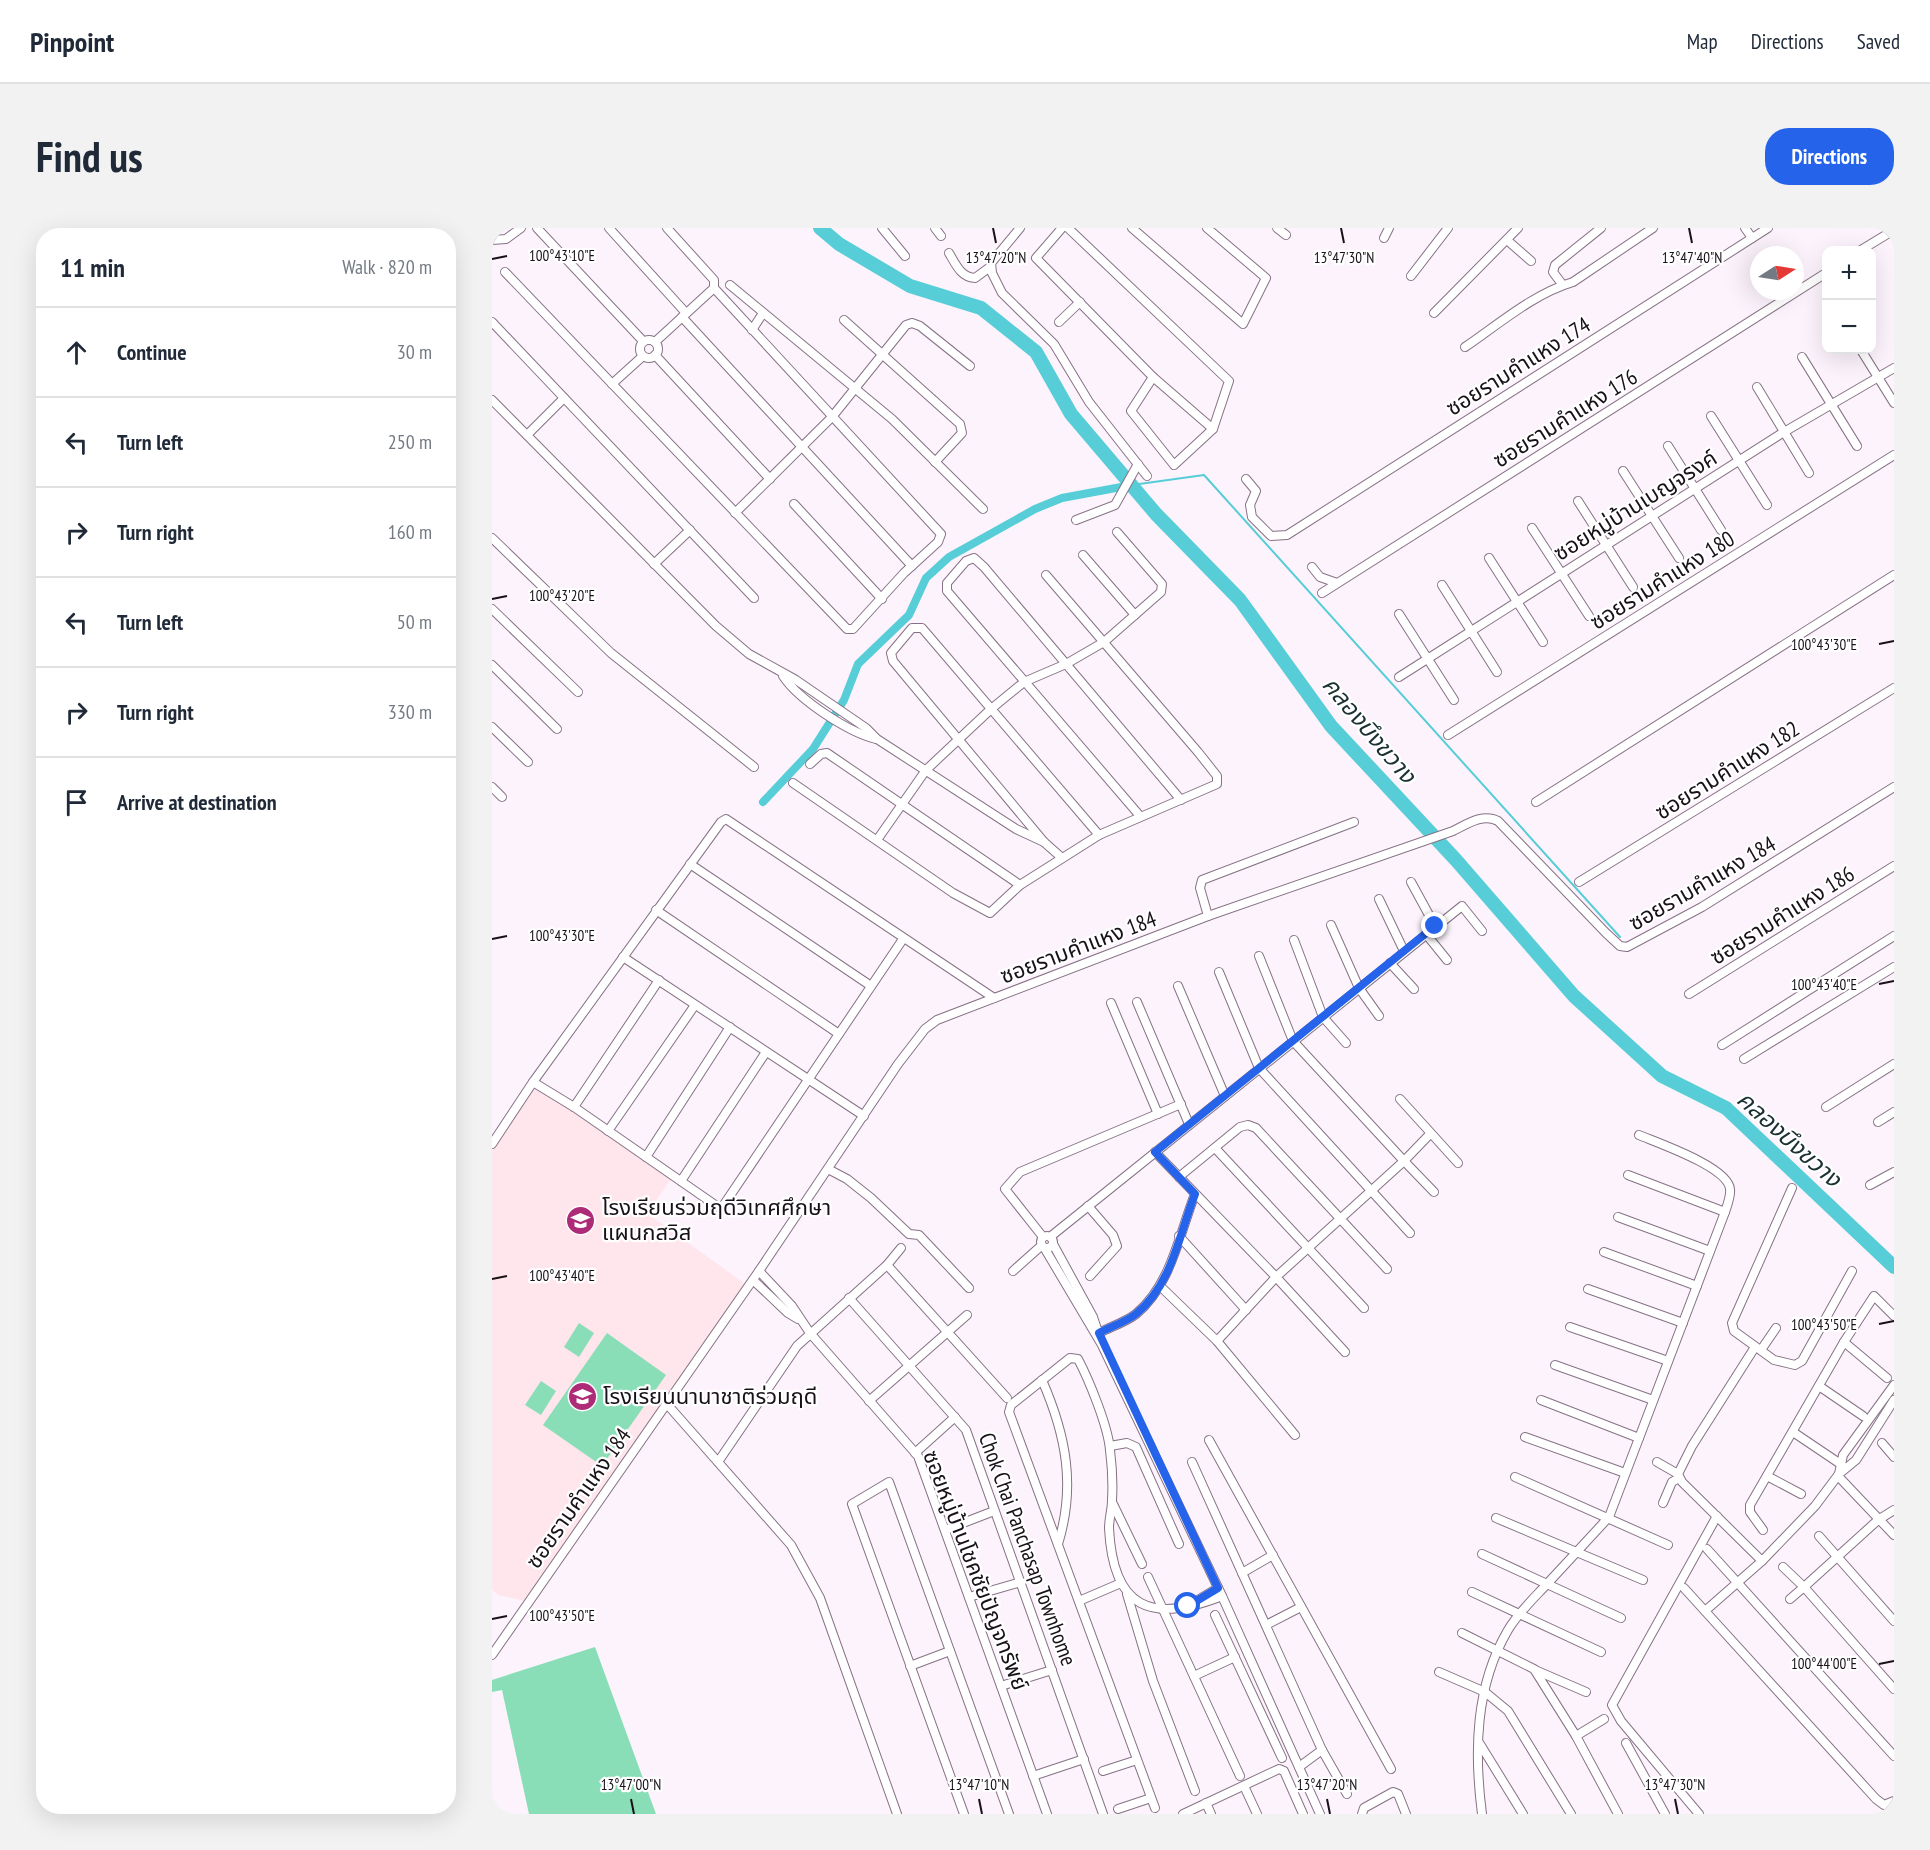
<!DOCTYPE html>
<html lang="en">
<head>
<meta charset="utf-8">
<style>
  body { margin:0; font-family:"PT Sans Narrow","Noto Sans Thai",sans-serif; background:#f2f2f3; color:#1f2937 }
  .controls { position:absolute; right:18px; top:18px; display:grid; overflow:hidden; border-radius:12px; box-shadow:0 6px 24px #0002 }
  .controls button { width:54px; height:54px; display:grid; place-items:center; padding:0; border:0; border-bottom:2px solid #e0e1e3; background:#fff; color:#1f2937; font:30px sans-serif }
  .compass { position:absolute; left:1258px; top:18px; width:54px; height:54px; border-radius:50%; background:#fff; box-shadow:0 6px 24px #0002; rotate:78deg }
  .stop { position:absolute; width:18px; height:18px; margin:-14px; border:4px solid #2563eb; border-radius:50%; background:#fff }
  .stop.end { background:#2563eb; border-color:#fff; box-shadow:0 2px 6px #0008 }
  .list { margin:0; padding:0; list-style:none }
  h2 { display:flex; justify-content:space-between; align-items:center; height:78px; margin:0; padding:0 24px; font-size:26px }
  h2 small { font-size:20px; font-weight:400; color:#747a83 }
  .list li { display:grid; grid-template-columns:39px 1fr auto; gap:18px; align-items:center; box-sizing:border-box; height:90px; padding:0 24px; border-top:2px solid #e0e1e3 }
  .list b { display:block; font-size:22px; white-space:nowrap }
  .list em { font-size:20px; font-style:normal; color:#747a83 }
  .icon { flex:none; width:33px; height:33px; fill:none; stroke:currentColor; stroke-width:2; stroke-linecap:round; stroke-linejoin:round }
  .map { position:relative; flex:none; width:1402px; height:1586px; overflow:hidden; border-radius:24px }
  header { display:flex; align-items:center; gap:36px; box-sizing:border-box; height:84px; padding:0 30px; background:#fff; border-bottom:2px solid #e0e1e3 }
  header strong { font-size:28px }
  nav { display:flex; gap:33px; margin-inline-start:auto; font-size:21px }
  .intro { display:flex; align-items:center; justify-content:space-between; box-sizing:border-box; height:144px; padding:0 36px }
  h1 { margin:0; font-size:42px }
  .button { padding:15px 27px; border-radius:24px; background:#2563eb; color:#fff; font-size:21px; font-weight:700 }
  main { display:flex; gap:36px; padding:0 36px }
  aside { flex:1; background:#fff; border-radius:24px; box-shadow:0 6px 24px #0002 }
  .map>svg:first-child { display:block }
  .education { fill:#ffe5ec }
  .green { fill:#89deb7 }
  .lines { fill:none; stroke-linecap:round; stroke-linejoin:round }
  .stream { stroke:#56cdd7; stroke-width:2 }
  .canal { stroke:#56cdd7; stroke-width:8 }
  .river { stroke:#56cdd7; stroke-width:14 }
  .minor-casing { stroke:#867285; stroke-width:10 }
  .minor { stroke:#fff; stroke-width:8 }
  .route { stroke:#2563eb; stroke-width:8 }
  .ticks { fill:none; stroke:#181118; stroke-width:2 }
  .labels { text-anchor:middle; stroke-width:4.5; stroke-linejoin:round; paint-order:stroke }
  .street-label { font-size:22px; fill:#181118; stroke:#fff }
  .poi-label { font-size:22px; fill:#181118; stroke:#fff; text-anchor:start }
  .water-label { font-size:24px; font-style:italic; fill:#1b3032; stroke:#fff }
  .ticks-label { font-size:15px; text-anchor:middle; fill:#181118; stroke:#fff; stroke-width:4.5; stroke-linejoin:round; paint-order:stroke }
</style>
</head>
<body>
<header>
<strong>Pinpoint</strong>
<nav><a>Map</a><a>Directions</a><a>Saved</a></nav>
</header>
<div class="intro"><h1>Find us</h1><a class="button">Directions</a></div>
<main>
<aside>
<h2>11 min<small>Walk · 820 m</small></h2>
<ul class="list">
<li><svg class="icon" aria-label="ahead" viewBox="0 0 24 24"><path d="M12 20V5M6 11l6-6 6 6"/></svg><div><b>Continue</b></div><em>30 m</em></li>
<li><svg class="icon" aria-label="left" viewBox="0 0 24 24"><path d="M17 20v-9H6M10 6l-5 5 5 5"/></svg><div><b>Turn left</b></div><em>250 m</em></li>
<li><svg class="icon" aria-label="right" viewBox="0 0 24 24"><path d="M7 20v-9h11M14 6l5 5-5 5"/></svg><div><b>Turn right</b></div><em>160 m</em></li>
<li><svg class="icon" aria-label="left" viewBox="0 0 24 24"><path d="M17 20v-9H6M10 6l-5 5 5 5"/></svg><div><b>Turn left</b></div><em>50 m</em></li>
<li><svg class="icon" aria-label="right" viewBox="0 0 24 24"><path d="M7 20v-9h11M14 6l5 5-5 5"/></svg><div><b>Turn right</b></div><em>330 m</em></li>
<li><svg class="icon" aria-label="arrive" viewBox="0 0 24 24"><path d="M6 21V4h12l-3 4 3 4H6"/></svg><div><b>Arrive at destination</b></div></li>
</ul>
</aside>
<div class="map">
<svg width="1402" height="1586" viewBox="0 0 1402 1586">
  <rect width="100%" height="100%" fill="#fcf3fc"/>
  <path class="education" d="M42 858 180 950 155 985 256 1058 37 1374 7 1367 0 1362V922Z"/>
  <g class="green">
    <path d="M87 1095 102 1105 87 1129 72 1119Z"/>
    <path d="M115 1105 174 1147 110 1238 51 1197Z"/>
    <path d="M49 1153 64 1163 49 1187 33 1177Z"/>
    <path d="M103 1419 164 1586H37L10 1462 0 1464V1452Z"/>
  </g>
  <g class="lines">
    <path class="stream" d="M640 257 712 247 1128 709"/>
    <path class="canal" d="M271 574 321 521 352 472 366 436 417 387 434 350 457 329 543 281 570 270 640 257"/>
    <path class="river" d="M328 0 347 16 418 58 489 80 544 124 579 186 664 286 748 372 839 498 964 632 1082 768 1170 848 1234 880 1402 1039"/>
    <defs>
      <g id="minor">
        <path d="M45 0 151 113"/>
        <path d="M117 0 194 85"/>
        <path d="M390 0 413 28"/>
        <path d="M443 0 449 8"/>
        <path d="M528 0 499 35 500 45 510 65 562 116 597 174 655 248"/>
        <path d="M570 0 544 30 661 149 721 201"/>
        <path d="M576 0 737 153 721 201 682 237 639 183 661 149"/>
        <path d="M640 0 751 96 774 50 715 0"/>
        <path d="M785 0 794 7"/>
        <path d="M1253 0 1260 10"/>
        <path d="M892 10 897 0"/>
        <path d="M0 12 14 11 29 0"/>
        <path d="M1015 12 1039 33"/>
        <path d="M1369 22 1402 2"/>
        <path d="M457 25C464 37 469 49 483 50L498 39"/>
        <path d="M13 44 355 401H361L412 345 446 314 449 306 222 60V52L175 0"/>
        <path d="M919 48 956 0"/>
        <path d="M1070 56 1061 44 1063 37 1109 0"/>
        <path d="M238 57 400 191 491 281"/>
        <path d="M942 85 1026 0"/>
        <path d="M190 89 420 338"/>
        <path d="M352 92 468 196 470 205 443 234"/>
        <path d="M0 94 262 370"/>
        <path d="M567 94 588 74"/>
        <path d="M260 102 271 85"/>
        <circle cx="157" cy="121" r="9"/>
        <path d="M163 114 222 60"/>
        <path d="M973 119C1007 96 1041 66 1081 54L1161 0"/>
        <path d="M1369 122 1402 175"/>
        <path d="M163 127 278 251"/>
        <path d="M1310 129 1365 218"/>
        <path d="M120 156 151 128"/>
        <path d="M1265 159 1317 245"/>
        <path d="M0 172 224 398 257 426 304 452 374 500 385 511 524 601 552 614"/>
        <path d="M1219 188 1275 277"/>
        <path d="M35 207 72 170"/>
        <path d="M1176 218 1229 302"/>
        <path d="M1131 243 1187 330"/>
        <path d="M754 251 764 263 758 277 760 289 779 308 795 307 1276 0"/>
        <path d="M1086 273 1141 359"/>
        <path d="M302 276 390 371"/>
        <path d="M243 285 340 189 414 97 420 95 428 98 478 138"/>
        <path d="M584 292 623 277 646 236"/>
        <path d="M1040 300 1097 388"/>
        <path d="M0 310 119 425 262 539"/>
        <path d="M591 327 643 387"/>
        <path d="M997 330 1051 414"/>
        <path d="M162 336 198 302"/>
        <path d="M820 339 828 349 845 355"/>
        <path d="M950 357 1005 444"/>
        <path d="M830 365 1334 45"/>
        <path d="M0 381 86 464"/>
        <path d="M907 386 962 472"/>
        <path d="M0 437 65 501"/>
        <path d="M291 448C307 472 356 504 384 511"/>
        <path d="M907 449 1292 204 1402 140"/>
        <path d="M0 499 36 534"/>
        <path d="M956 507 1402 227"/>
        <path d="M318 536 329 526 335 525 528 657"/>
        <path d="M301 555 461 665 498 685 528 657 607 607 725 556V548L706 524 554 347"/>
        <path d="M0 559 10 569"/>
        <path d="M1044 574 1402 347"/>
        <path d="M648 588 455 363V355L474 333 482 330 492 339 689 572"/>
        <path d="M385 612 434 542 499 481 532 454 574 436 612 414 669 364 670 356 625 304"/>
        <path d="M570 630 552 614 401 433 399 425 420 400H430L607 607"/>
        <path d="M198 636 379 758"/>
        <path d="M919 654 943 698"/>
        <path d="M1087 654 1402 460"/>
        <path d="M887 671 912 723"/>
        <path d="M164 682 347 806"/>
        <path d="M716 688 708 660 710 652 862 594"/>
        <path d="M839 697 867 760 887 788"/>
        <path d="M934 706 955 732"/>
        <path d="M802 712 831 789 854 815"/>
        <path d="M767 728 801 813 912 933 938 906"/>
        <path d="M131 729 372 888"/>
        <path d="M898 735 922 761"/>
        <path d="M727 744 767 840 918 1005"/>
        <path d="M686 758 733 868"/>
        <path d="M1197 766 1402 638"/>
        <path d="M645 774 697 896"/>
        <path d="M619 775 666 886"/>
        <path d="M1230 817 1402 708"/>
        <path d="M1252 831 1402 739"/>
        <path d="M41 854 82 879 229 981 411 711"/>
        <path d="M908 871 966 935"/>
        <path d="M82 879 167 752"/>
        <path d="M1334 879 1402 836"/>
        <path d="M1386 894 1402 884"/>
        <path d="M116 903 203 777"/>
        <path d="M0 916 41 854 229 594 234 591 502 770"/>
        <path d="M723 920 872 1080"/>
        <path d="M663 924 784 1049 725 1113"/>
        <path d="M154 929 238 799"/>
        <path d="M336 941 355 951 379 970 417 1006 427 1007 477 1060"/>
        <path d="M1136 947 1233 984"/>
        <path d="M687 949 748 899 756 897 764 900 895 1041"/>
        <path d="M189 953 274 824"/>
        <path d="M1378 957 1402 944"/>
        <path d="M1300 960 1240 1095 1242 1103 1282 1132 1303 1137 1310 1133 1360 1043"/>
        <path d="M596 978 621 1007 625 1018 598 1048"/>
        <path d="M1126 989 1218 1023"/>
        <circle cx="555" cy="1014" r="6"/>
        <path d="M687 1008 754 1082"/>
        <path d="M551 1009 513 961 528 944 689 876"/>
        <path d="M558 1009 970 678 990 703"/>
        <path d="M561 1016 601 1089 606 1104"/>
        <path d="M553 1021 610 1117 730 1368 828 1586"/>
        <path d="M1112 1024 1205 1058"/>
        <path d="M395 1037 515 1170"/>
        <path d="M267 1043 300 1078 318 1105 426 1228 555 1586"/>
        <path d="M521 1043 549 1018"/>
        <path d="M261 1052 296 1085 306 1091"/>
        <path d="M668 1058 725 1113 803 1207"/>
        <path d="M1096 1061 1191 1095"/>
        <path d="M357 1070 474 1202 611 1586"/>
        <path d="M1078 1099 1176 1133"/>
        <path d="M607 1105C618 1099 634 1094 644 1086 679 1057 687 1007 703 966"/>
        <path d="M1352 1114 1395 1150"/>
        <path d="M1263 1119 1200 1218 1186 1246 1190 1254 1270 1333"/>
        <path d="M1269 1122 1284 1100"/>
        <path d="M853 1124 784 1049 912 933 942 964"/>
        <path d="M1063 1137 1161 1172"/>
        <path d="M550 1152C574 1207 584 1258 566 1316"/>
        <path d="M1327 1158 1371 1188"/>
        <path d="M1049 1172 1147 1210"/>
        <path d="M377 1173 475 1087"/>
        <path d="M174 1175 299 1317 328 1370 405 1586"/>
        <path d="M1301 1204 1350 1237"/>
        <path d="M1033 1209 1133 1245"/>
        <path d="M717 1212 899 1541"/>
        <path d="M1390 1215 1402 1229"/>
        <path d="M618 1218 635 1215 644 1219 687 1316"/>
        <path d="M423 1225 463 1189"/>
        <path d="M226 1234 305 1118 395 1037 409 1020"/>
        <path d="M700 1234 830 1522 855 1566"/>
        <path d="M1165 1234 1186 1246"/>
        <path d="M1347 1246 1351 1227 1402 1157"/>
        <path d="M1275 1248 1309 1266"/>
        <path d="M1346 1248 1402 1307"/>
        <path d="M1023 1249 1176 1317"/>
        <path d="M620 1274 650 1336"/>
        <path d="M1171 1275 1180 1254 1187 1250"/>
        <path d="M1004 1290 1151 1352"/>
        <path d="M453 1302 502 1283"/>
        <path d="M1271 1302 1258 1284V1277L1352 1114 1382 1068 1402 1088"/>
        <path d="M1327 1308 1402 1393"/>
        <path d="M1215 1321 1402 1528"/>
        <path d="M990 1326 1055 1356 1117 1289 1233 984C1235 978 1239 968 1238 961 1236 939 1166 915 1147 907"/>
        <path d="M1291 1339 1312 1359 1386 1292 1402 1282"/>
        <path d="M750 1345 781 1327"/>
        <path d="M656 1349 748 1548"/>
        <path d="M1192 1360 1384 1571 1392 1577 1402 1573"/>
        <path d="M980 1364 1109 1424"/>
        <path d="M635 1366 661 1453 703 1563"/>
        <path d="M477 1369 529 1354"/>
        <path d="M1298 1371 1312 1359 1402 1461"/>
        <path d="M587 1373 629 1355"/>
        <path d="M696 1378 726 1360"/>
        <path d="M1213 1383 1270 1333 1323 1278 1347 1246 1364 1232 1402 1172"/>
        <path d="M723 1387 790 1530"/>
        <path d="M774 1397 809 1379"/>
        <path d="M970 1405 1042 1441 1084 1508 1126 1586"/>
        <path d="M0 1427 267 1043 406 836 433 801 445 792 716 688 961 603C975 596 991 585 1006 593L1114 705 1128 718 1135 719 1210 679 1402 559"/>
        <path d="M418 1438 458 1423"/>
        <path d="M1043 1442 1094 1464"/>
        <path d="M947 1444 993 1464 1016 1483 1079 1586"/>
        <path d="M702 1448 743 1429"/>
        <path d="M509 1458 560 1442"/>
        <path d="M1084 1508 1112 1491"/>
        <path d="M1134 1515 1173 1586"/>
        <path d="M988 1516 1031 1586"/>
        <path d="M807 1539 830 1522"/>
        <path d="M611 1543 645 1532"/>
        <path d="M541 1548 592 1531"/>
        <path d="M752 1558 765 1586"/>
        <path d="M714 1575 719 1586"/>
        <path d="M663 1580 517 1184 519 1177 578 1130 586 1131C597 1152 616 1198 618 1222 620 1238 621 1256 620 1272 620 1282 617 1290 617 1300 621 1381 659 1396 730 1368"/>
        <path d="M626 1581 659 1570"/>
        <path d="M472 1586 360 1276 397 1254 517 1586"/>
        <path d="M691 1586 787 1541 792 1543 811 1586"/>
        <path d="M870 1586 872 1580 901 1564 906 1566 914 1586"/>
        <path d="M990 1586C982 1524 983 1458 1016 1402 1026 1385 1041 1371 1055 1356L1129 1390"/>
        <path d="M1207 1586 1129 1493 1120 1477 1225 1288"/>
      </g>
    </defs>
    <use href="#minor" class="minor-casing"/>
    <use href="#minor" class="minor"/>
  </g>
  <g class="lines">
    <path class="route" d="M696 1378 726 1360 607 1105C618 1099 634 1094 644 1086 680 1057 687 1007 703 966L663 924 943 698"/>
  </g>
  <path class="ticks" d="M501 0 504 15M849 0 852 15M1197 0 1200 15M0 31 15 28M0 371 15 368M1387 416 1402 413M0 711 15 708M1387 756 1402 753M0 1051 15 1048M1387 1096 1402 1093M0 1391 15 1388M1387 1436 1402 1433M139 1571 142 1586M487 1571 490 1586M835 1571 838 1586M1183 1571 1186 1586"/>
  <defs>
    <symbol id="school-disc" viewBox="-11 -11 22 22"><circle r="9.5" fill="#ae2c77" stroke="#fff"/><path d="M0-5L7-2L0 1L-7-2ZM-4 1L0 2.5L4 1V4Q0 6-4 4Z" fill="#fff"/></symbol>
  </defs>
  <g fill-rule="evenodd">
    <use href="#school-disc" x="72" y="976" width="33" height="33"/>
    <use href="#school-disc" x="74" y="1152" width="33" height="33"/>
  </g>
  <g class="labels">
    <g class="street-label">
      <text transform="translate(1026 138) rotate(-32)" y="8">ซอยรามคำแหง 174</text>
      <text transform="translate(1073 190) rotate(-32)" y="8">ซอยรามคำแหง 176</text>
      <text transform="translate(1143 277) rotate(-32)" y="8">ซอยหมู่บ้านเบญจรงค์</text>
      <text transform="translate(1170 352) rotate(-32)" y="8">ซอยรามคำแหง 180</text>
      <text transform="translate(1235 542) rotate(-32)" y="8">ซอยรามคำแหง 182</text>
      <text transform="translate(1210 655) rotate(-30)" y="8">ซอยรามคำแหง 184</text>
      <text transform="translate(1290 687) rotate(-32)" y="8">ซอยรามคำแหง 186</text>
      <text transform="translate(586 719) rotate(-21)" y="8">ซอยรามคำแหง 184</text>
      <text transform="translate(86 1270) rotate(-55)" y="8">ซอยรามคำแหง 184</text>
      <text transform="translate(536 1321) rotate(70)" y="8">Chok Chai Panchasap Townhome</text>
      <text transform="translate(484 1342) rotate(69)" y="8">ซอยหมู่บ้านโชคชัยปัญจทรัพย์</text>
    </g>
    <g class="poi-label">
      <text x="110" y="987">โรงเรียนร่วมฤดีวิเทศศึกษา<tspan x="110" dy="25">แผนกสวิส</tspan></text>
      <text x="111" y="1176">โรงเรียนนานาชาติร่วมฤดี</text>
    </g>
    <g class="water-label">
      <text transform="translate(877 502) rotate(50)" y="8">คลองบึงขวาง</text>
      <text transform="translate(1297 911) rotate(42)" y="8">คลองบึงขวาง</text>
    </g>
  </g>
  <g class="ticks-label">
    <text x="70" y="33">100°43'10"E</text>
    <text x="504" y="35">13°47'20"N</text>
    <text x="852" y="35">13°47'30"N</text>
    <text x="1200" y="35">13°47'40"N</text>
    <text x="70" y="373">100°43'20"E</text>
    <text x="1332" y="422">100°43'30"E</text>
    <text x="70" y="713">100°43'30"E</text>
    <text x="1332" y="762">100°43'40"E</text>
    <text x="70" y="1053">100°43'40"E</text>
    <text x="1332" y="1102">100°43'50"E</text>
    <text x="70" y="1393">100°43'50"E</text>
    <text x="1332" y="1441">100°44'00"E</text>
    <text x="139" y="1562">13°47'00"N</text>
    <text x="487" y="1562">13°47'10"N</text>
    <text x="835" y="1562">13°47'20"N</text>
    <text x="1183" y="1562">13°47'30"N</text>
  </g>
</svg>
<div class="controls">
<button>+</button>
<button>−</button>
</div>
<svg class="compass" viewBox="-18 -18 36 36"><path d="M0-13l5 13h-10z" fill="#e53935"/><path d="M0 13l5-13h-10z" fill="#747a83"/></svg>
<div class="stop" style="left:696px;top:1378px"></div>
<div class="stop end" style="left:943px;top:698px"></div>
</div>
</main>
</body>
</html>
